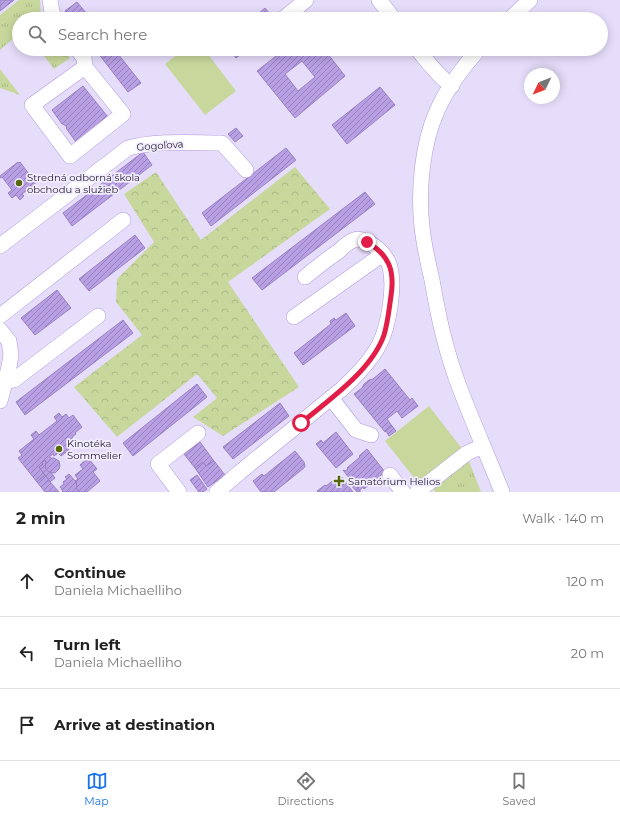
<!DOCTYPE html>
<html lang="en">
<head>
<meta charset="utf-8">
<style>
  body { margin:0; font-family:Montserrat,sans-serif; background:#f2f2f2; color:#222 }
  .compass { position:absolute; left:524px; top:68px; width:36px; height:36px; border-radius:50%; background:#fff; box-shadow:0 2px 10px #0003; rotate:227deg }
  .stop { position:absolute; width:12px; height:12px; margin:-9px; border:3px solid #e11d48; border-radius:50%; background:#fff }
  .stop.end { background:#e11d48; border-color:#fff; box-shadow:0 1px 4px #0008 }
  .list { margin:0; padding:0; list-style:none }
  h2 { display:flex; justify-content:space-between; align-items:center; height:52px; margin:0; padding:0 16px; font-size:17px }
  h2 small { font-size:13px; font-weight:400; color:#767676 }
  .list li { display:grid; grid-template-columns:26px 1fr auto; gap:12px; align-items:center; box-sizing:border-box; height:72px; padding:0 16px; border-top:1px solid #e0e0e0 }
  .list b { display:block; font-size:15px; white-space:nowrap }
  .list p { margin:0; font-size:13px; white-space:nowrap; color:#767676 }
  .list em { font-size:13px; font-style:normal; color:#767676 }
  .icon { flex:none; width:22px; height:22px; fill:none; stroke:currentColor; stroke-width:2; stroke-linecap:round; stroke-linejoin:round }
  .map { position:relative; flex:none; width:620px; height:492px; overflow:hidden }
  .search { position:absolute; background:#fff; box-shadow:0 2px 10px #0003; left:12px; right:12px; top:12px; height:44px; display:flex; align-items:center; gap:10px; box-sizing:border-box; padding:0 14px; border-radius:22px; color:#767676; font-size:15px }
  .sheet { height:268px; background:#fff }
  nav { display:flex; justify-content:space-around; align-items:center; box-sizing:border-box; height:56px; border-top:1px solid #e0e0e0; background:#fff; font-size:11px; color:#767676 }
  nav a { display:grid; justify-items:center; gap:2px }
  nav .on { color:#1a73e8 }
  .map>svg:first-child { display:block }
  .grass { fill:url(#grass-tufts) }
  .forest { fill:url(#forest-crowns) }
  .pitch { fill:#c8d89d }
  .building { fill:url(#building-hatch); stroke:#9981c4; fill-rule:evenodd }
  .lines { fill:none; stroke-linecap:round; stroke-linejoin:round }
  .minor-casing { stroke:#b199de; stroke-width:16 }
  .minor { stroke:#fff; stroke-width:15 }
  .route { stroke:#e11d48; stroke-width:5 }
  .poi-dot { fill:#57670f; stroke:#f2edfc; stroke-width:1.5 }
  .labels { text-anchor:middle; stroke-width:3.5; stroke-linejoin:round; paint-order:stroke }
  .street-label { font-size:10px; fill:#231933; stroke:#f2edfc }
  .poi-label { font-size:10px; fill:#231933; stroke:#f2edfc; text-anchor:start }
</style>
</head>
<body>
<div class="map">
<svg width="620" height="492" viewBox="0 0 620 492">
  <defs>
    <pattern id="grass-tufts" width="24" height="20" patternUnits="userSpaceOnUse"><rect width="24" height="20" fill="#c8d89d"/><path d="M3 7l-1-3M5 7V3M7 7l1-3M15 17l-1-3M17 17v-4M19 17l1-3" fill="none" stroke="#acb988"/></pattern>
    <pattern id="forest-crowns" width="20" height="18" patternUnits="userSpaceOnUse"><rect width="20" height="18" fill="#c8d89d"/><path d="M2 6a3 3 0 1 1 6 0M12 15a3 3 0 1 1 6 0" fill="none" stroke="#acb988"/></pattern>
    <pattern id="building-hatch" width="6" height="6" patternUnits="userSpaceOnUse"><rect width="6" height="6" fill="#b9a0e5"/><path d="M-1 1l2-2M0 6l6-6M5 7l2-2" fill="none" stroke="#9682ba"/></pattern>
  </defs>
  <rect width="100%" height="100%" fill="#e6ddfa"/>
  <g class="grass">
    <path d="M19 0H40L41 19H19V34L0 50V15Z"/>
    <path d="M39 49H63L70 58 54 69Z"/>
    <path d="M0 69 20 95 0 88Z"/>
    <path d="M467 456 481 492H435L431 486Z"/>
  </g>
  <path class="forest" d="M295 167 330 209 228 282 299 387 223 436 193 417 217 398 197 374 117 437 74 387 142 335 116 302 117 279 154 242 124 194 156 172 201 240Z"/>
  <g class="pitch">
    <path d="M184 49H204L236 91 205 115 165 64Z"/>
    <path d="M429 406 463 450 419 484 385 441Z"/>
  </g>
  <g class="building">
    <path d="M0 0H14L0 11Z"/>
    <path d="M77 2 91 19H71L65 11Z"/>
    <path d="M265 8 274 19H252Z"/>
    <path d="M95 49H114L141 83 128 92Z"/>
    <path d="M229 49H247L236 58Z"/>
    <path d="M285 49H324L345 76 295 118 257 71ZM302 61 315 77 298 91 285 74Z"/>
    <path d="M83 86 108 117 76 142 66 128 67 127 63 124H62L52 110Z"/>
    <path d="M380 87 395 105 347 144 332 125Z"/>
    <path d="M236 128 243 136 235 142 228 134Z"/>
    <path d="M286 148 296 160 211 226 202 213Z"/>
    <path d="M143 152 152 165 72 226 63 213Z"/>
    <path d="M18 162 19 163 20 162 35 182V184L22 194 24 196 20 200 16 195 12 198 8 193 12 190 2 177 0 178V176Z"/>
    <path d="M365 192 375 204 262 290 252 278Z"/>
    <path d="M135 235 145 248 89 291 79 279Z"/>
    <path d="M57 290 71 308 35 335 21 318Z"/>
    <path d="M346 313 355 326 303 365 294 353 331 324 330 321 334 318 336 320Z"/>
    <path d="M123 320 133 333 25 415 16 402Z"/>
    <path d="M385 369 410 400 412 398 418 406 402 418 397 411 387 419 392 426 385 432 354 394 362 388 364 384 369 380 373 379Z"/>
    <path d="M197 384 207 397 133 456 123 443Z"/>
    <path d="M280 403 289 416 233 459 223 447Z"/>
    <path d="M59 413 62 417 66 414 69 418 73 415 82 427 75 433 76 434 72 437 74 440 66 446 69 450 61 456 58 453 54 456 53 454 49 457 51 458H54L59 461 60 466 59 469 55 473 49 472 45 468 46 462 45 460 42 463 43 464 39 467 45 475 37 482 18 458 22 455 19 451 34 439 31 435 36 431 39 435 57 421 54 417Z"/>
    <path d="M392 426 396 431 389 436 386 431Z"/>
    <path d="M336 432 353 454 336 468 316 444 321 440 323 443Z"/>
    <path d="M200 442 214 461 206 466 203 462 195 468 184 454Z"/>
    <path d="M367 449 385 472 364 489 363 487 360 490V492L343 470 345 471 348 469 347 468 360 457 359 456Z"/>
    <path d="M295 451 304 462 305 466 304 468 274 492H261L253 481 262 474 264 476Z"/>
    <path d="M88 458 97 469 93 472 100 481 87 492H79L76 488 77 486 76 484 77 483 75 481 78 479 75 475 83 469 80 465Z"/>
    <path d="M45 460 46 462 45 468 49 472 52 473V474L55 478 50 482 39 467 43 464 42 463Z"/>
    <path d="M214 461 225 475 208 487 195 468 203 462 206 466Z"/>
    <path d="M69 474 77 483 76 484 77 486 76 488 79 492H62L63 491 60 487 64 484 63 482 67 479 65 477Z"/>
    <path d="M45 475 49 480 41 487 37 482Z"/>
    <path d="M197 475 207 489 203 492H199L190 480Z"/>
    <path d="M340 475 353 492H318L317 491 325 485 326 486Z"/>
    <path d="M49 480 50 482 59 492H45L41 487Z"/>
    <path d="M354 483 360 492H357L351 485Z"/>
  </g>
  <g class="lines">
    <defs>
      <g id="minor">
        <path d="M50 0 52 12 55 19"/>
        <path d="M379 0 394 19"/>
        <path d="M283 19 306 0"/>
        <path d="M510 19 530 0"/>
        <path d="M77 49 84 58 85 67 123 114 70 156 32 105 85 67"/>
        <path d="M417 49C428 62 438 76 452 86"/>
        <path d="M479 49C464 66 446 90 437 111 422 144 418 191 422 227 424 245 428 263 432 280 438 316 446 352 459 386 472 421 488 456 502 492"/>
        <path d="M0 246 128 148C158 140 191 143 222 143L246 170"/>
        <path d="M0 316 123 220"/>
        <path d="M294 317 383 254"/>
        <path d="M0 330 9 341 11 355 9 367 0 401"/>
        <path d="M5 381 14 380 98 316"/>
        <path d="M331 398 356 430 371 435"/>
        <path d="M390 475 403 492"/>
        <path d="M179 492 158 464 198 433"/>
        <path d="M217 492 240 472 342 389C356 376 370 362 379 345 389 326 395 287 390 267 388 260 384 254 378 249 372 244 362 237 354 240 348 242 343 247 339 251 327 259 316 268 305 277"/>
        <path d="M417 492 467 453 483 446"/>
      </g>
    </defs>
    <use href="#minor" class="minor-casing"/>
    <use href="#minor" class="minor"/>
  </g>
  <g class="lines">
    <path class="route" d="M301 423C329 400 372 370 384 335 388 322 389 309 391 296 395 270 389 255 367 242"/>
  </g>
  <g class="poi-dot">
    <circle cx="19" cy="183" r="4"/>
    <circle cx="59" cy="449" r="4"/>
    <path d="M337 475h4v4h4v4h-4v4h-4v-4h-4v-4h4z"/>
  </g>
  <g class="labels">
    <g class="street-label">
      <text transform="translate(160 145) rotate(-4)" y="4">Gogoľova</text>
    </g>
    <g class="poi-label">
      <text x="27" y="181">Stredná odborná škola<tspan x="27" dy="12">obchodu a služieb</tspan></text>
      <text x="67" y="447">Kinotéka<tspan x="67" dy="12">Sommelier</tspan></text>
      <text x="348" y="485">Sanatórium Helios</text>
    </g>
  </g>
</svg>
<svg class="compass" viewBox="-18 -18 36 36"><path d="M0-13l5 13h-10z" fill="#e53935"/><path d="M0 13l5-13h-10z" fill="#767676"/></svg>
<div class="stop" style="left:301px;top:423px"></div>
<div class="stop end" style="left:367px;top:242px"></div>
<div class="search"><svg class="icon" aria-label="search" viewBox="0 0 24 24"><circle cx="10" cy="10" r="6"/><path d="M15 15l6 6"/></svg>Search here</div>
</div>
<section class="sheet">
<h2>2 min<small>Walk · 140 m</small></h2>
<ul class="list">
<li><svg class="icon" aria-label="ahead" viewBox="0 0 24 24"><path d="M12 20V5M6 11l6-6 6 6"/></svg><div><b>Continue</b><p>Daniela Michaelliho</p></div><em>120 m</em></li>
<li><svg class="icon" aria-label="left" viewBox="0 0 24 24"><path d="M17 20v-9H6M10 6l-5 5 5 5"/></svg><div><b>Turn left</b><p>Daniela Michaelliho</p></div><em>20 m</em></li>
<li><svg class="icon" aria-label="arrive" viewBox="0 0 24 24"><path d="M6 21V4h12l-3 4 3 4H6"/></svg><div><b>Arrive at destination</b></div></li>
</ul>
</section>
<nav>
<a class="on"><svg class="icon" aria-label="map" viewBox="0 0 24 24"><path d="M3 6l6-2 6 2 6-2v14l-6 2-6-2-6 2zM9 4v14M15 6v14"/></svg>Map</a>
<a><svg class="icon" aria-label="directions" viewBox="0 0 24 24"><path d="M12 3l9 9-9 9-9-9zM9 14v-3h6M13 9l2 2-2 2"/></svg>Directions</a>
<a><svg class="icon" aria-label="saved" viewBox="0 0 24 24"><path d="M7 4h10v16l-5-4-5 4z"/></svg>Saved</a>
</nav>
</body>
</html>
